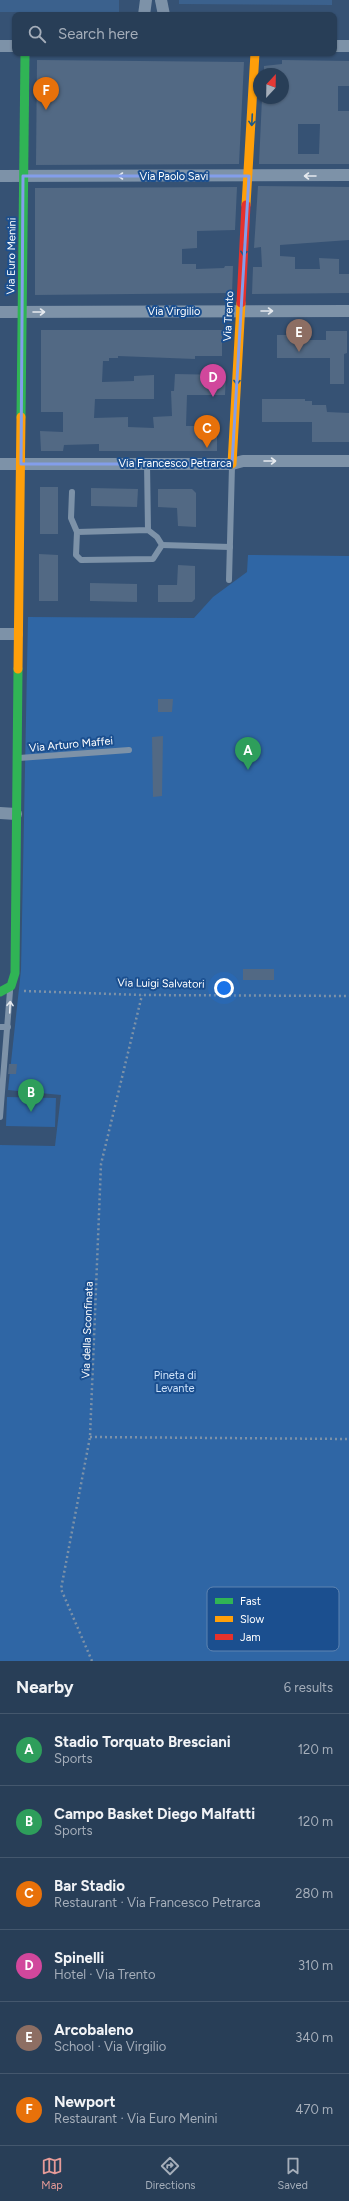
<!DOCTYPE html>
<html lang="en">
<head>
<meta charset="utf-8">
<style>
  body { margin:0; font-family:Figtree,sans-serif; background:#344961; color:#f1f3f6 }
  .compass { position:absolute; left:253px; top:68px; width:36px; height:36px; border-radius:50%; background:#283e57; box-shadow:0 1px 3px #0004; rotate:22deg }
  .you { position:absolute; left:224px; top:988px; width:14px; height:14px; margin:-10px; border:3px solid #fff; border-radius:50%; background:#1a73e8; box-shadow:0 0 0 6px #1a73e833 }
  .badge { display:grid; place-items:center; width:26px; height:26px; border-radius:50%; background:#e69b98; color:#fff; font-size:13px; font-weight:700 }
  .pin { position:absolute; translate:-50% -33px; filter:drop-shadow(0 1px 2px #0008) }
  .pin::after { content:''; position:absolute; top:21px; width:14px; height:12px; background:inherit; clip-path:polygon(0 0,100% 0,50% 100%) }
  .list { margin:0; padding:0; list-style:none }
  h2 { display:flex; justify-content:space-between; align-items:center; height:52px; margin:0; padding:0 16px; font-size:17px }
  h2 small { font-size:13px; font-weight:400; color:#a5aeba }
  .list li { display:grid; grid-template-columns:26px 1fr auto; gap:12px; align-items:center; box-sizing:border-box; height:72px; padding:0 16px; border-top:1px solid #44576d }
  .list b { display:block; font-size:15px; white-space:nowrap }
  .list p { margin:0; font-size:13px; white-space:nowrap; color:#a5aeba }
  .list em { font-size:13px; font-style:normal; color:#a5aeba }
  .icon { flex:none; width:22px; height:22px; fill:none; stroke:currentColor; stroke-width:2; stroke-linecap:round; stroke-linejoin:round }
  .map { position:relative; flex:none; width:349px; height:1661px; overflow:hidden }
  .search { position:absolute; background:#283e57; box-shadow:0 1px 3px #0004; left:12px; right:12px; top:12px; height:44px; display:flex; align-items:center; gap:10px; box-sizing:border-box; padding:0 14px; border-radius:8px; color:#a5aeba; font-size:15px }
  .sheet { height:484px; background:#283e57 }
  nav { display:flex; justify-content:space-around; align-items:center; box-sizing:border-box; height:56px; border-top:1px solid #44576d; background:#283e57; font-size:11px; color:#a5aeba }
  nav a { display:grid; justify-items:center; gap:2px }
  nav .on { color:#e69b98 }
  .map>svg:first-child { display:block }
  .green { fill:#2f66a5 }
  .water { fill:#3b618d }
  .building { fill:#526984; fill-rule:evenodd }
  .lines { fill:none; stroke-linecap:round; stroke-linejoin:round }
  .path { stroke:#7d92a8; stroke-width:2.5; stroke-dasharray:2 3; stroke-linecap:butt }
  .lane { stroke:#7d92a8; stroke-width:6 }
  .street { stroke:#7d92a8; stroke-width:12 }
  .fast { stroke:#30b455; stroke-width:9 }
  .slow { stroke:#ff9f0a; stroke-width:9 }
  .jam { stroke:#e5322d; stroke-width:9 }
  .oneway { stroke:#1d5989 }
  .oneway2 { stroke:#e5e9ee }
  .marked { fill:none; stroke:#839eea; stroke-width:3; stroke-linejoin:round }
  .labels { text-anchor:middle; stroke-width:4; stroke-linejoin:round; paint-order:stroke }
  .street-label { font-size:11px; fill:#fff; stroke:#1b4f8f }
  .park-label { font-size:11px; fill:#cfe3fa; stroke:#1b4f8f }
  .key { fill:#1b4f8f; stroke:#5f84b1; stroke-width:1 }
  .key-label { font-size:11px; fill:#fff }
</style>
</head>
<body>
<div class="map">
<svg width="349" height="1661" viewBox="0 0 349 1661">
  <rect width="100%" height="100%" fill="#365274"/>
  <g class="green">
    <path d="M248 555 349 556V1661H0V1145L55 1146 61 1095 8 1090 21 970 28 617 194 618 213 597 247 572Z"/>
    <path d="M7 1097 56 1098 55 1127 6 1126Z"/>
  </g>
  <g class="water">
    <rect x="0" y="0" width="119" height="12"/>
    <path d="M179 0H332V5L179 4Z"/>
  </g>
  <g class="building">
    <path d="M37 60 244 62 239 164 36 165Z"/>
    <path d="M282 60 349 61V86H338V111H349V164H259L262 98H283V74H264V66L282 64ZM298 124H320L319 154H298Z"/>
    <path d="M258 186 349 187V240L280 245V256L295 257V269H320L319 258 339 259V274H349V293L252 294 253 267H262L261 247 254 248Z"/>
    <path d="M237 187 235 230 197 231V248L182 249V264H196V269L224 268 225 266H233L232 293 35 295V188Z"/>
    <path d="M41 330H222V356H195V359L118 356V358H109V361H103L102 382 134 381V376L154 375V399H95L94 418 128 417V427L154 428 153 417 172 416 171 391H174L175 374 226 375 225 395H187L186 426H217V451H99V444L64 445 63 451H41L40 431 63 432V412H41Z"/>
    <path d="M326 331H347V353L344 354V384H330V358H277V335H298V340H326Z"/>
    <path d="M262 399H305V401H312V405H326L327 412 349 413V442H312V422H262Z"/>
    <rect x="40" y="487" width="18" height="47"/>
    <path d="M91 488 138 489 137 507 91 506Z"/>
    <path d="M158 489H192L196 493V527L178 526 177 508 158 507Z"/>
    <path d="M39 554 58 555V601H39Z"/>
    <path d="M178 565 195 566V599L192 602H158V585H177Z"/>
    <path d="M90 583 137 584V602L90 601Z"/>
    <path d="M158 699H173L172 712H158Z"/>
    <path d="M163 736 162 796 153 797 152 737Z"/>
    <rect x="243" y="969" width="31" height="11"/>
    <path d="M9 1064H17L16 1074H8Z"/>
  </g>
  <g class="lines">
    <g class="path">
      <path d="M24 991 142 995 349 996"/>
      <path d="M90 1437 349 1439"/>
      <path d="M92 1661 61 1589 90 1437 101 1164 142 995"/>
    </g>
    <g class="lane">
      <path d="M147 463 148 530 77 532 76 555 81 560 153 559 162 545 157 537 148 530"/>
      <path d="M72 492 71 518 77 532"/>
      <path d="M162 545 230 547"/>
      <path d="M229 580 232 466"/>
      <path d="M19 758 129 750"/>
      <path d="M0 1027H8"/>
      <path d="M0 1117 10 991"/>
    </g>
    <g class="street">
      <path d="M161 0 164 15"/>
      <path d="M144 15 146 0"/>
      <path d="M0 46H15"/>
      <path d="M334 46H349"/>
      <path d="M0 176 349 175"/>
      <path d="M0 312 349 311"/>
      <path d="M0 464H232L243 461H349"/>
      <path d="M0 634H17"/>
      <path d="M0 813 16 814"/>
    </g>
    <g class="fast">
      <path d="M21 417 25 53"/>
      <path d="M0 992 11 986 15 973 18 669"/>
    </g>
    <g class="slow">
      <path d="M246 205 255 53"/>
      <path d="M232 464 241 303"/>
      <path d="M18 669 21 417"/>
    </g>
    <path class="jam" d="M241 303 246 205"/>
  </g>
  <defs><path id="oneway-shaft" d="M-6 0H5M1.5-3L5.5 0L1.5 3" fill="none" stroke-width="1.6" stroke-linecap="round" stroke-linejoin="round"/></defs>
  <g class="oneway">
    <use href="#oneway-shaft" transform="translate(252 120) rotate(93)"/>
    <use href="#oneway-shaft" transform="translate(244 250) rotate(94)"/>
    <use href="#oneway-shaft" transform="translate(237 379) rotate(93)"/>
  </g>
  <g class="oneway2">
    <use href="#oneway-shaft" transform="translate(124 176) rotate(180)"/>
    <use href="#oneway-shaft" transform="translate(310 176) rotate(180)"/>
    <use href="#oneway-shaft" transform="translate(267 311)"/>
    <use href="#oneway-shaft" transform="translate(39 312)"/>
    <use href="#oneway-shaft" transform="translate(270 461)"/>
    <use href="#oneway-shaft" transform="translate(10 1007) rotate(-87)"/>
  </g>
  <path class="marked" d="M23 176H249L232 464H21Z"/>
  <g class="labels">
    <g class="street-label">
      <text x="174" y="180">Via Paolo Savi</text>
      <text transform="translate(11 256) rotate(-89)" y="4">Via Euro Menini</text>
      <text x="174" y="315">Via Virgilio</text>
      <text transform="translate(228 316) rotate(-87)" y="4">Via Trento</text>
      <text x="175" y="467">Via Francesco Petrarca</text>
      <text transform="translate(71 744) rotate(-5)" y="4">Via Arturo Maffei</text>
      <text transform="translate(161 983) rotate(1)" y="4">Via Luigi Salvatori</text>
      <text transform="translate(87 1330) rotate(-88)" y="4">Via della Sconfinata</text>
    </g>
    <g class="park-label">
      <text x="175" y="1379">Pineta di<tspan x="175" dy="13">Levante</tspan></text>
    </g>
  </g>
  <rect x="207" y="1587" width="132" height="64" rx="6" class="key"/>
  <rect x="215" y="1598" width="18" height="6" fill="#30b455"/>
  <rect x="215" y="1616" width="18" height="6" fill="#ff9f0a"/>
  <rect x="215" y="1634" width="18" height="6" fill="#e5322d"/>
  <g class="key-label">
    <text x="240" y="1605">Fast</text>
    <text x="240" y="1623">Slow</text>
    <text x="240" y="1641">Jam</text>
  </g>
</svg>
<svg class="compass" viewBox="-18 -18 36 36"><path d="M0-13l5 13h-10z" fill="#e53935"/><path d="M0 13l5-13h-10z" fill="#a5aeba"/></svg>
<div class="you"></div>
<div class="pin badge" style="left:248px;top:770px;background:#2e9e5b">A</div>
<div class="pin badge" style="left:31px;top:1112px;background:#2e9e5b">B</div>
<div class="pin badge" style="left:207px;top:448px;background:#e8710a">C</div>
<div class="pin badge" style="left:213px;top:397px;background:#d1479c">D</div>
<div class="pin badge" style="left:299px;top:352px;background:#8d6e63">E</div>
<div class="pin badge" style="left:46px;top:110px;background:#e8710a">F</div>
<div class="search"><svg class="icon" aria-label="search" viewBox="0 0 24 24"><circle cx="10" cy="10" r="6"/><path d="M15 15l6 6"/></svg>Search here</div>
</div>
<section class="sheet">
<h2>Nearby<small>6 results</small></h2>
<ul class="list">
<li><span class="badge" style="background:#2e9e5b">A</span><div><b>Stadio Torquato Bresciani</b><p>Sports</p></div><em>120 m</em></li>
<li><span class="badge" style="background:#2e9e5b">B</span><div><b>Campo Basket Diego Malfatti</b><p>Sports</p></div><em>120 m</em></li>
<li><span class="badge" style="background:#e8710a">C</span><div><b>Bar Stadio</b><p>Restaurant · Via Francesco Petrarca</p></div><em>280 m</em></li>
<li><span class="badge" style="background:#d1479c">D</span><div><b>Spinelli</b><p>Hotel · Via Trento</p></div><em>310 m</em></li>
<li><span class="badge" style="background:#8d6e63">E</span><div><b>Arcobaleno</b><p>School · Via Virgilio</p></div><em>340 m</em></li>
<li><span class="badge" style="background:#e8710a">F</span><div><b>Newport</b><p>Restaurant · Via Euro Menini</p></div><em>470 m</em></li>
</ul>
</section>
<nav>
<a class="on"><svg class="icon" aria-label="map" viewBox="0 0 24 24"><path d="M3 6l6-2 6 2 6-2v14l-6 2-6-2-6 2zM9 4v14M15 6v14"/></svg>Map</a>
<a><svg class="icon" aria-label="directions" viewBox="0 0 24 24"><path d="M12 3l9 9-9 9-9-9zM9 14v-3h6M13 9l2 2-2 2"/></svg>Directions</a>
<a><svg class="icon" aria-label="saved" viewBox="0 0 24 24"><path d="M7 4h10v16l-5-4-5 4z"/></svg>Saved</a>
</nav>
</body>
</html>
